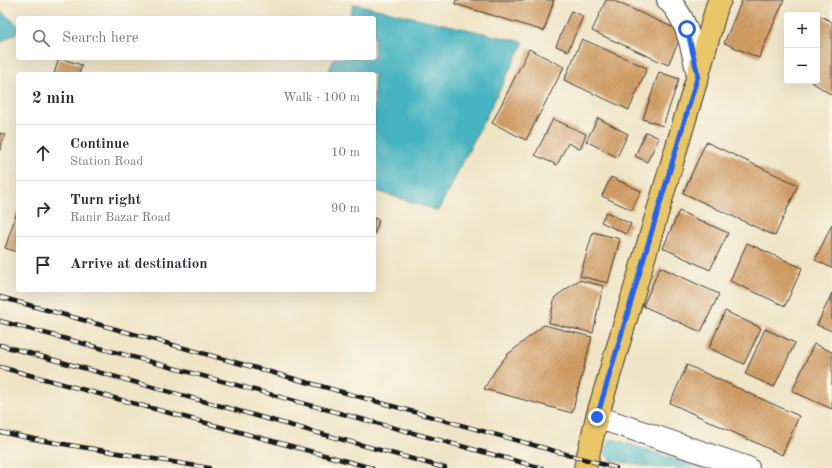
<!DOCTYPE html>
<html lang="en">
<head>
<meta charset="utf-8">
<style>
  body { margin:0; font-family:"Old Standard TT",serif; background:#f7f7f7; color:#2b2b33 }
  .controls { position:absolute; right:12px; top:12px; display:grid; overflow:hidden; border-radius:4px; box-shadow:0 4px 16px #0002 }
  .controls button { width:36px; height:36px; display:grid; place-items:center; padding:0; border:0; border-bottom:1px solid #e1e1e2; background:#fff; color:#2b2b33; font:20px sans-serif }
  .stop { position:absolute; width:12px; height:12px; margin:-9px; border:3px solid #2563eb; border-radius:50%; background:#fff }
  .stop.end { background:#2563eb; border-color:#fff; box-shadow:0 1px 4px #0008 }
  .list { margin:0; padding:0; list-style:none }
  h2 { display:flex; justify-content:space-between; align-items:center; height:52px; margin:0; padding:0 16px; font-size:17px }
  h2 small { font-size:13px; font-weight:400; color:#7c7c81 }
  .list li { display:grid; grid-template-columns:26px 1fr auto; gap:12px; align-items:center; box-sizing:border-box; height:56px; padding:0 16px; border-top:1px solid #e1e1e2 }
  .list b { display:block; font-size:15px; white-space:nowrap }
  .list p { margin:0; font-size:13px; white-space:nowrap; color:#7c7c81 }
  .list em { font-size:13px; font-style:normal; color:#7c7c81 }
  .icon { flex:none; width:22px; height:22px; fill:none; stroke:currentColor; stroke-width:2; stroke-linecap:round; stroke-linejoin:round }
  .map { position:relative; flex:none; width:832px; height:468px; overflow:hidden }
  .search { position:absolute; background:#fff; box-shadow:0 4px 16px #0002; left:16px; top:16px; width:360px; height:44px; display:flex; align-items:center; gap:10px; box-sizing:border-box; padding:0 14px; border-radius:4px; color:#7c7c81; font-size:15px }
  .panel { position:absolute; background:#fff; box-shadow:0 4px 16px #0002; left:16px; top:72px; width:360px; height:220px; border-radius:4px }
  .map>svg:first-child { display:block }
  .water { fill:#46b4c1; stroke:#31686e }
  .building { fill:url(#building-hatch) }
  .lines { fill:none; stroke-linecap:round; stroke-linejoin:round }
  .minor-casing { stroke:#3c3a36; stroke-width:24 }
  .major-casing { stroke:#3c3a36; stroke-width:24 }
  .minor { stroke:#fff; stroke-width:22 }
  .major { stroke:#e9c769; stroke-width:22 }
  .rail-casing { stroke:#1c1c1c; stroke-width:4.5 }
  .rail { stroke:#fbf7ec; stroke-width:3; stroke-dasharray:9; stroke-linecap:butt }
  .route { stroke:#2563eb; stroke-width:5 }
</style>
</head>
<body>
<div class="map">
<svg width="832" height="468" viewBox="0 0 832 468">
  <defs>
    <pattern id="building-hatch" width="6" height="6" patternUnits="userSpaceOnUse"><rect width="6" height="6" fill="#d39f66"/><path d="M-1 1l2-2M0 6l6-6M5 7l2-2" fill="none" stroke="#aa8153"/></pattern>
  </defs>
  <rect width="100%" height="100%" fill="#fbf7ec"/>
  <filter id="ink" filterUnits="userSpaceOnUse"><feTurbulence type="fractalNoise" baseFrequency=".025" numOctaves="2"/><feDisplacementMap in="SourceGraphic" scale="8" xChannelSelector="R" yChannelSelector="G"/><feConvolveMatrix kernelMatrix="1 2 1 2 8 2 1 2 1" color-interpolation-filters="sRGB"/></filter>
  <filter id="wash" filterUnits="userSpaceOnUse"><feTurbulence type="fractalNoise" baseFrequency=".012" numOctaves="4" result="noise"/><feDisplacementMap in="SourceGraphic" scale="16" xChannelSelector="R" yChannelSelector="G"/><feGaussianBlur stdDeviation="0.9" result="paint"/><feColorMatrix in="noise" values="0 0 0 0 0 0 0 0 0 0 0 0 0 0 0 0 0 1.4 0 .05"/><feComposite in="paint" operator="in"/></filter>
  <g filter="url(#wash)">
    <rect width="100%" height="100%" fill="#efe4c6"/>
    <g class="water">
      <path d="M354 4 524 42 438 211 374 190V74H328L334 58H374V18H349Z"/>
      <path d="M0 11 18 25V32L0 43Z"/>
      <path d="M609 440H617L700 468H654L611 460 605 454Z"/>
    </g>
    <g id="blocks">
      <g class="building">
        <path d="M456 0H554L544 31 455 4Z"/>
        <path d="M606 0H612L683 32 668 65 592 31Z"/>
        <path d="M742 0H784L759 58 724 43Z"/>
        <path d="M571 11 583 16 568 51 556 46Z"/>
        <path d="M821 16 832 22V95L810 81H817V23Z"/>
        <path d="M582 39 647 68 629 110 564 80Z"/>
        <path d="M529 49 564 67 526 140 492 123Z"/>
        <path d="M59 58 82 65 79 74H54Z"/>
        <path d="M659 72 679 79 663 126 643 119Z"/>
        <path d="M598 118 628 134 617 157 586 141Z"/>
        <path d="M553 119 586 134 580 149 568 143 557 165 535 155Z"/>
        <path d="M646 132 659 138 647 162 635 156Z"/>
        <path d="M0 133 5 135 0 150Z"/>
        <path d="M706 142 798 185 775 236 683 193Z"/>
        <path d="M611 177 641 191 632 210 602 196Z"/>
        <path d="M18 209V252L5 248Z"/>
        <path d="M679 211 728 233 710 270 663 248Z"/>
        <path d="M606 212 631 224 626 234 601 222Z"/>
        <path d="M374 218 379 220 374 236Z"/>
        <path d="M832 224V268L815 260Z"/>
        <path d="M593 232 620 239 608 283 580 276Z"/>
        <path d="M747 243 802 268 785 306 730 281Z"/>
        <path d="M660 267 719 294 701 332 643 306Z"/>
        <path d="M579 280 603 286 593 333 549 323 555 297Z"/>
        <path d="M832 293V331L817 325Z"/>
        <path d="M725 311 761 328 744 364 709 348Z"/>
        <path d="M544 325 592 337 572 413 484 389 494 372 507 355Z"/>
        <path d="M765 329 795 343 774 387 745 374Z"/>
        <path d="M814 344 832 352V409L792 391Z"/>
        <path d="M687 365 799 416 782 455 670 403Z"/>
      </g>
    </g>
  </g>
  <g filter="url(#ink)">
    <use href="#blocks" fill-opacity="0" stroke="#3c3a36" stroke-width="1"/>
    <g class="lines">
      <defs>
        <g id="minor">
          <path d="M668 0C688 19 692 49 698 75"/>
          <path d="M597 417 748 468"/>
        </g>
        <path id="major" d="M585 468 597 417 698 75 717 6 720 0"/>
      </defs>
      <use href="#minor" class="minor-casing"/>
      <use href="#major" class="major-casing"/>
      <use href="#minor" class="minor"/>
      <use href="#major" class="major"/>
      <defs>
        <g id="rail">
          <path d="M0 297 616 468"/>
          <path d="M0 321 542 468"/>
          <path d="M0 345 445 468"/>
          <path d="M0 367 372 468"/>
          <path d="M0 432 39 440 209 468"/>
        </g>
      </defs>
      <use href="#rail" class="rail-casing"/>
      <use href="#rail" class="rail"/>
    </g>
  </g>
  <g class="lines" filter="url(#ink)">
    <path class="route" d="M597 417 698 75 687 29"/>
  </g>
</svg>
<div class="controls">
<button>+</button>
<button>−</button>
</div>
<div class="stop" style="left:687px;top:29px"></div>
<div class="stop end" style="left:597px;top:417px"></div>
<div class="search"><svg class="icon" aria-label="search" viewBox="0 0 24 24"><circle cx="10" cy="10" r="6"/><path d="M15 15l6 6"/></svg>Search here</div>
<section class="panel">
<h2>2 min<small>Walk · 100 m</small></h2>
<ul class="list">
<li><svg class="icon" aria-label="ahead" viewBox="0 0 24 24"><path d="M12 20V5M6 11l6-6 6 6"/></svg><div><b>Continue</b><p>Station Road</p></div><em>10 m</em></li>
<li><svg class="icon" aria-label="right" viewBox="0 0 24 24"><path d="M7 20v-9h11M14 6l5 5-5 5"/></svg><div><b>Turn right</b><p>Ranir Bazar Road</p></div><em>90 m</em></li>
<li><svg class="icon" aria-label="arrive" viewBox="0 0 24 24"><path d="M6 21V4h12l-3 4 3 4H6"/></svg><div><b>Arrive at destination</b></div></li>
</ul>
</section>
</div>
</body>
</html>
